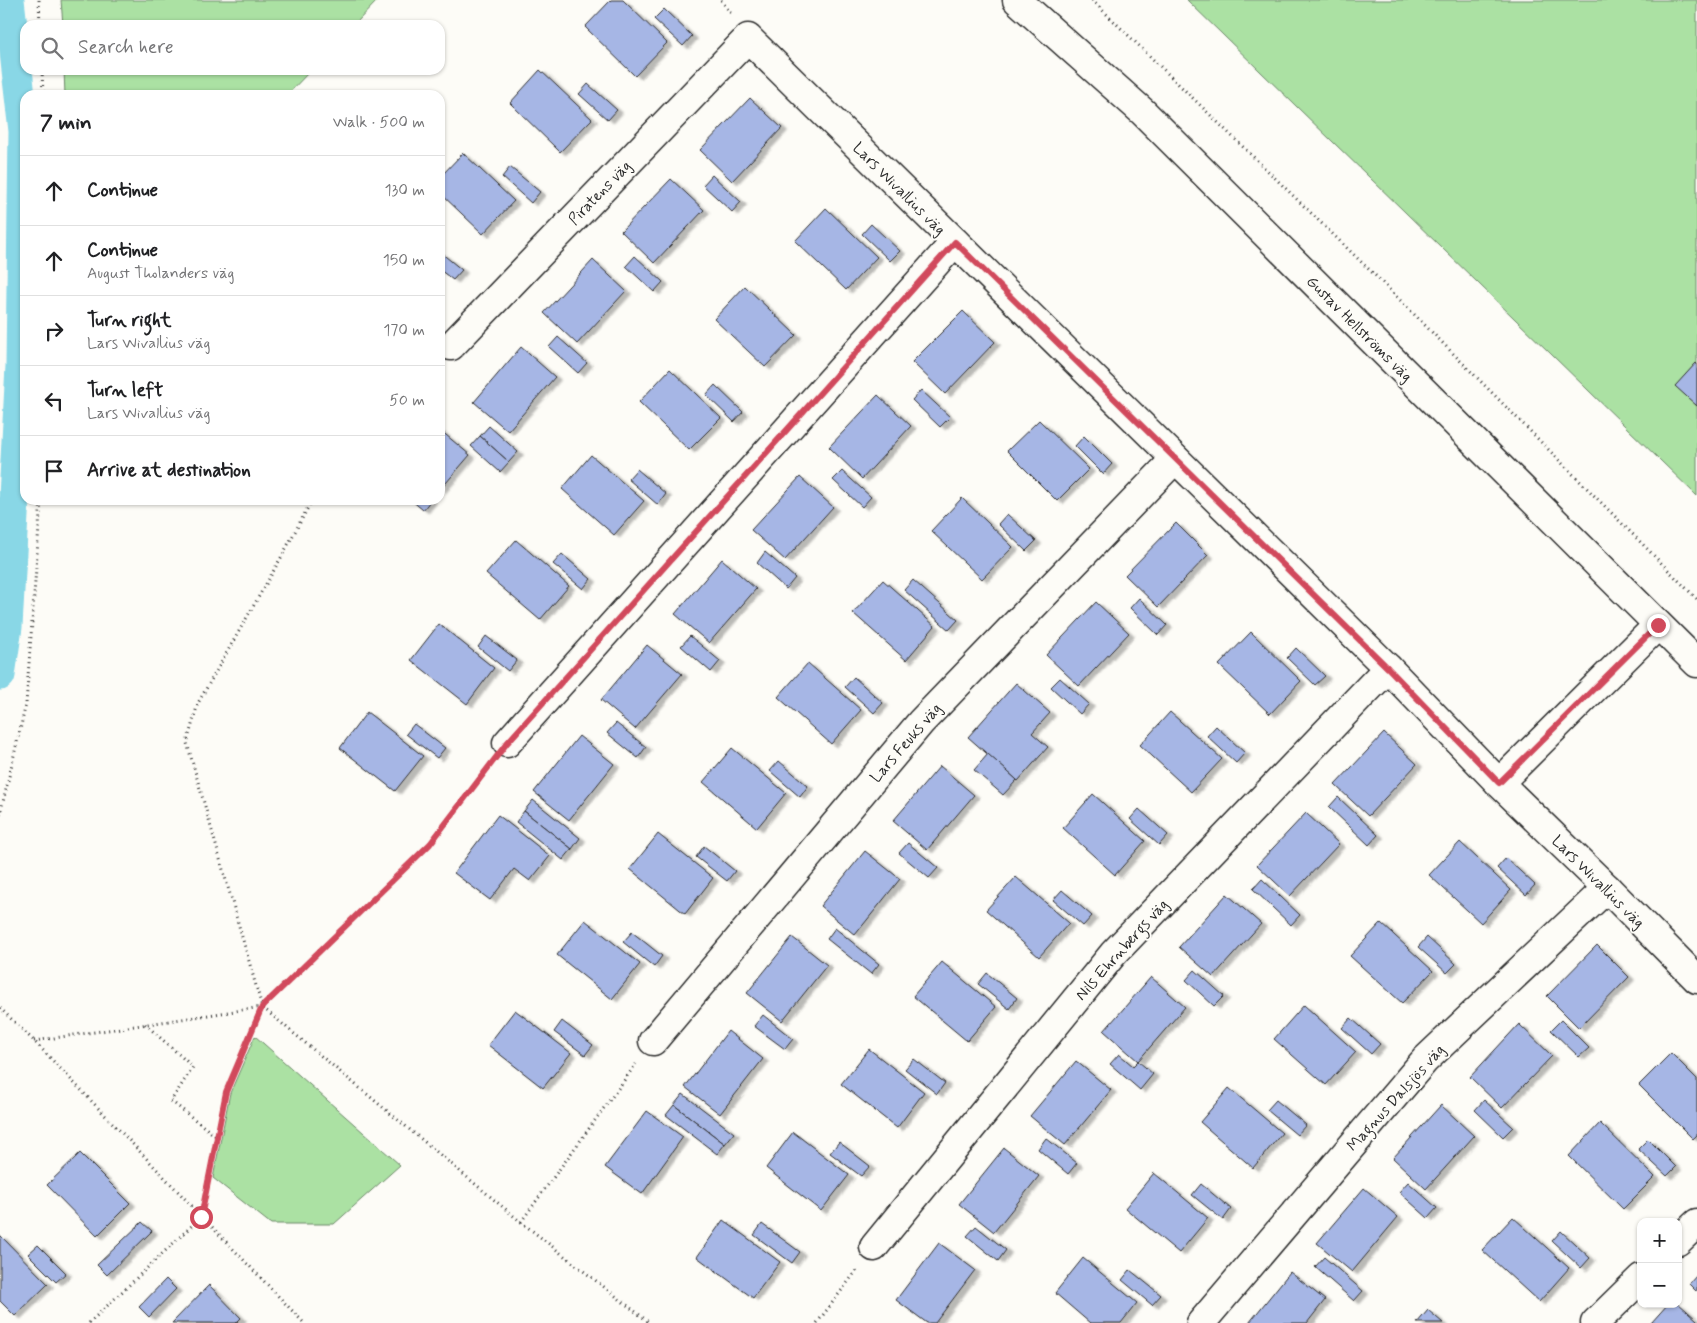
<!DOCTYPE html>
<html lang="en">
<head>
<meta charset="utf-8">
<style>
  body { margin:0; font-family:Mynerve,sans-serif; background:#f2f2f2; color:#202124 }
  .controls { position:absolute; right:15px; bottom:15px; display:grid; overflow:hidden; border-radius:10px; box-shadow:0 1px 4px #0004 }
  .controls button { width:45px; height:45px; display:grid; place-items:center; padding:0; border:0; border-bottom:1px solid #e0e0e0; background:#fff; color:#202124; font:25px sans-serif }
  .stop { position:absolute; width:15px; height:15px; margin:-11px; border:4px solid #d1495b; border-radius:50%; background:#fff }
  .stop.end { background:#d1495b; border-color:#fff; box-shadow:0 1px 5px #0008 }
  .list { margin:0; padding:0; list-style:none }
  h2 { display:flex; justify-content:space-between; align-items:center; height:65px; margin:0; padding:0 20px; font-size:21px }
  h2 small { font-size:16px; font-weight:400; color:#757577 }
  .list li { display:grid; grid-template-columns:32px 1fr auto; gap:15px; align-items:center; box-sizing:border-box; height:70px; padding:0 20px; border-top:1px solid #e0e0e0 }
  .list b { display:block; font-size:19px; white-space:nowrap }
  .list p { margin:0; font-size:16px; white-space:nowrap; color:#757577 }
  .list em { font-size:16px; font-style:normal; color:#757577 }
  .icon { flex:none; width:28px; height:28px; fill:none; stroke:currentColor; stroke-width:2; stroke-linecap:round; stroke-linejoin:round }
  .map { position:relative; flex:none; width:1697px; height:1323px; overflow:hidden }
  .search { position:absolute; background:#fff; box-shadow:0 1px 4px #0004; left:20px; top:20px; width:425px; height:55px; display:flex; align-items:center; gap:12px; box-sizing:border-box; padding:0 18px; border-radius:15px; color:#757577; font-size:19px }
  .panel { position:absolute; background:#fff; box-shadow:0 1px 4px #0004; left:20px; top:90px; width:425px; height:415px; border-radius:15px }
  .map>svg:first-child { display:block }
  .green { fill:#abe1a3; stroke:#6b8667 }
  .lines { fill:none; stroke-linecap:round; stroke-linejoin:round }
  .canal { stroke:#89d7e6; stroke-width:31 }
  .building { fill:#a6b6e5; stroke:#2b2b2b; filter:url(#shadow) }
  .minor-casing { stroke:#2b2b2b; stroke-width:31 }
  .path { stroke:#2b2b2b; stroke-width:3; stroke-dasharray:1 4; stroke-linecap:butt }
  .minor { stroke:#fdfcf7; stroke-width:28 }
  .route { stroke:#d1495b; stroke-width:6 }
  .labels { text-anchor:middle; stroke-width:4; stroke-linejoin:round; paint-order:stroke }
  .street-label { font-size:16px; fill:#2b2b2b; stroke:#fdfcf7 }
</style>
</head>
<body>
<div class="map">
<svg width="1697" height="1323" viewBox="0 0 1697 1323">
  <defs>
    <filter id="shadow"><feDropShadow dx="5.5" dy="3" stdDeviation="1" flood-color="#0004"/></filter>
  </defs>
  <rect width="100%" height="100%" fill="#fdfcf7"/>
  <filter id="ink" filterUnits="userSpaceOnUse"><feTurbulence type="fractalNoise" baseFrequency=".02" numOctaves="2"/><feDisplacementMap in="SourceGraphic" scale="10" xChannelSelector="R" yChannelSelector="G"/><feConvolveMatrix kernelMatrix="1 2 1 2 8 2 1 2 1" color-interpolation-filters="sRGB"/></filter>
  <g filter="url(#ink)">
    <g class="green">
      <path d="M61 0H378L354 25H63Z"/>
      <path d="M1187 0H1697V496Z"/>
      <path d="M64 70H311L287 95H65Z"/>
      <path d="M255 1036 400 1165 334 1224H271L213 1178 230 1093Z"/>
    </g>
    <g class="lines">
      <path class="canal" d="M0 675 7 627 21 366 24 131 9 0"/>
    </g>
    <g class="building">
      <path d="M611 0H623L667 43 635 76 585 27Z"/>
      <path d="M664 9 692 36 683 46 654 19Z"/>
      <path d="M540 70 592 119 560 152 510 103Z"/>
      <path d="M588 84 617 110 608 120 579 94Z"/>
      <path d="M750 98 782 128 732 181 700 150Z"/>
      <path d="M463 153 514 201 483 234 440 193V177Z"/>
      <path d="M510 167 540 192 531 203 502 177Z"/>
      <path d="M712 175 741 202 732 212 703 185Z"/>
      <path d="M671 179 704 210 654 263 621 231Z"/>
      <path d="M826 208 877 257 846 290 795 241Z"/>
      <path d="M871 224 900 251 890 261 862 234Z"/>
      <path d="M440 252 462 270 453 280 440 270Z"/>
      <path d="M635 256 663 282 654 292 626 266Z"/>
      <path d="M593 260 626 291 577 344 544 313Z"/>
      <path d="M745 286 796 335 765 367 714 319Z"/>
      <path d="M963 311 995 342 945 394 912 362Z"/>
      <path d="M558 337 587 363 578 373 549 347Z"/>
      <path d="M521 347 555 377 508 431 474 402Z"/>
      <path d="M1696 363 1697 364V406L1675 386Z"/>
      <path d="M670 369 721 418 689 450 639 402Z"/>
      <path d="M715 385 743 412 734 422 706 395Z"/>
      <path d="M921 390 950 417 940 427 912 400Z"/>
      <path d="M878 395 911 426 862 479 829 447Z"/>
      <path d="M1039 420 1089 469 1057 501 1007 451Z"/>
      <path d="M489 426 518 452 509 462 480 436Z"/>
      <path d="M440 430 470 455 440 490Z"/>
      <path d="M480 436 509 462 500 472 471 446Z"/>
      <path d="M1084 436 1112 464 1103 474 1075 446Z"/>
      <path d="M591 455 644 501 614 535 562 489Z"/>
      <path d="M637 469 666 494 658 505 628 479Z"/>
      <path d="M842 471 871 497 862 507 833 480Z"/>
      <path d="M800 477 833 507 785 560 751 530Z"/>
      <path d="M962 498 1013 547 982 579 931 531Z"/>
      <path d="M411 500H431L423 510Z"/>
      <path d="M1007 514 1036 541 1026 551 998 524Z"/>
      <path d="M1176 523 1208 555 1158 607 1125 575Z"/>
      <path d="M516 540 569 586 540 620 486 574Z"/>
      <path d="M765 552 795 578 786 589 757 563Z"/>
      <path d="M562 554 591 579 583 589 553 564Z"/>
      <path d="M722 559 756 589 709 643 675 614Z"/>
      <path d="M883 580 935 626 906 660 853 613Z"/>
      <path d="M913 580 958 620 949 630 904 590Z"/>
      <path d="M1139 598 1167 625 1158 635 1130 608Z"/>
      <path d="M1096 602 1129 633 1079 686 1046 655Z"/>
      <path d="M439 624 494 668 467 704 411 660Z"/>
      <path d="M1251 632 1301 681 1270 714 1219 665Z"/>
      <path d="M486 636 517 660 508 671 478 647Z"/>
      <path d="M690 636 720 661 711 672 681 646Z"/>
      <path d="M647 645 682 674 635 729 601 700Z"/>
      <path d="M1296 648 1325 676 1315 685 1287 658Z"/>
      <path d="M808 663 861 710 831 744 778 697Z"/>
      <path d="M854 677 883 703 874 713 845 687Z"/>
      <path d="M1060 678 1089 704 1080 714 1051 687Z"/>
      <path d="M1016 683 1050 713 1032 733 1048 747 1018 781 968 737Z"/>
      <path d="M367 712 423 756 395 791 340 748Z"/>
      <path d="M1170 712 1222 759 1191 792 1140 745Z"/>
      <path d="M616 723 646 747 638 758 607 733Z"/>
      <path d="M414 724 445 748 437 758 406 734Z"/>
      <path d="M1216 726 1245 753 1236 763 1207 736Z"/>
      <path d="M1384 733 1417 764 1368 816 1335 785Z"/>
      <path d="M579 736 614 764 569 820 534 792Z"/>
      <path d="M732 748 786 793 757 828 703 782Z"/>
      <path d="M988 754 1017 780 1003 795 974 770Z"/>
      <path d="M779 761 808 786 800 797 770 771Z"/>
      <path d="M940 766 974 795 927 850 893 821Z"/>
      <path d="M1093 794 1145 841 1115 875 1063 828Z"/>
      <path d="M1338 797 1378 835 1369 845 1329 807Z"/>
      <path d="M533 800 580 838 572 849 524 811Z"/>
      <path d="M1139 809 1168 835 1159 845 1130 819Z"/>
      <path d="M524 811 572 849 563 860 516 822Z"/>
      <path d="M1306 813 1339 844 1290 896 1257 865Z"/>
      <path d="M498 815 550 856 530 881 514 869 490 900 454 873Z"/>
      <path d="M658 834 713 878 685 914 630 869Z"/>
      <path d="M1460 842 1511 890 1481 923 1429 875Z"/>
      <path d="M908 843 938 868 929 878 899 853Z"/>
      <path d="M704 846 735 871 727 881 696 857Z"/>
      <path d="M865 851 900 879 855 935 820 906Z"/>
      <path d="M1506 858 1535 885 1526 895 1497 868Z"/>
      <path d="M1016 877 1069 923 1039 957 986 910Z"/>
      <path d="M1262 879 1300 915 1291 925 1253 889Z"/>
      <path d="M1062 890 1092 916 1083 926 1053 900Z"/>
      <path d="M1227 894 1261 924 1213 977 1179 947Z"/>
      <path d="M585 920 640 964 612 999 557 955Z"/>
      <path d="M1381 923 1433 971 1402 1003 1350 956Z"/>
      <path d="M835 928 879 964 871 974 827 939Z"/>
      <path d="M632 932 662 956 654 967 623 942Z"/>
      <path d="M792 937 827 965 782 1021 747 993Z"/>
      <path d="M1427 937 1456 964 1447 973 1418 947Z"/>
      <path d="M1597 945 1629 977 1579 1028 1547 996Z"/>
      <path d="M942 962 996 1007 967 1041 913 996Z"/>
      <path d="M1195 970 1224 996 1214 1006 1186 980Z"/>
      <path d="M987 973 1017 998 1009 1009 978 984Z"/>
      <path d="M1151 977 1185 1007 1138 1061 1104 1031Z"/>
      <path d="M1304 1005 1356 1052 1326 1085 1274 1039Z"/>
      <path d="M515 1010 571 1053 543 1088 488 1045Z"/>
      <path d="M763 1015 793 1039 785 1049 754 1026Z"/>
      <path d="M1351 1018 1380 1044 1371 1054 1342 1028Z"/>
      <path d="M1561 1020 1589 1048 1579 1057 1551 1030Z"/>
      <path d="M562 1021 593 1045 585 1055 554 1032Z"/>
      <path d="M1519 1024 1552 1056 1502 1108 1470 1077Z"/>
      <path d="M728 1031 763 1059 720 1114 685 1087Z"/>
      <path d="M869 1049 924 1092 897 1128 841 1084Z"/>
      <path d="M1671 1053 1697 1079V1135L1693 1139 1639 1085Z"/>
      <path d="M1119 1054 1133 1066 1138 1061 1153 1074 1140 1090 1110 1064Z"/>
      <path d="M914 1059 945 1083 937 1094 905 1069Z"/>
      <path d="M1076 1061 1111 1090 1065 1145 1030 1116Z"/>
      <path d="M1229 1088 1282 1133 1253 1168 1200 1122Z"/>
      <path d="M683 1094 734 1133 725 1144 674 1105Z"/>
      <path d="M1276 1100 1306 1125 1297 1135 1267 1110Z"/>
      <path d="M1484 1100 1513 1127 1503 1137 1475 1110Z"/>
      <path d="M674 1105 725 1144 717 1154 666 1115Z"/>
      <path d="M1441 1105 1474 1136 1426 1189 1393 1158Z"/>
      <path d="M647 1111 683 1137 642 1194 605 1167Z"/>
      <path d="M1600 1123 1655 1177 1623 1209 1569 1156Z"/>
      <path d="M793 1132 849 1175 821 1211 766 1168Z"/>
      <path d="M1046 1138 1077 1163 1068 1174 1038 1149Z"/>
      <path d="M1648 1139 1676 1167 1667 1176 1638 1149Z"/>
      <path d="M839 1142 870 1166 861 1176 830 1153Z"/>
      <path d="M1004 1148 1039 1176 994 1232 959 1204Z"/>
      <path d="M80 1153 130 1203 97 1236 47 1185Z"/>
      <path d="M1154 1173 1208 1218 1179 1253 1125 1208Z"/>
      <path d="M1408 1182 1437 1208 1428 1218 1399 1192Z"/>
      <path d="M1201 1184 1231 1209 1223 1220 1192 1195Z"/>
      <path d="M1364 1188 1398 1217 1352 1272 1317 1243Z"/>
      <path d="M1513 1217 1569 1268 1539 1302 1482 1250Z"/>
      <path d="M723 1220 780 1262 753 1298 697 1257Z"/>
      <path d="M142 1222 152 1231 107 1275 97 1265Z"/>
      <path d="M762 1224 800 1252 792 1263 754 1235Z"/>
      <path d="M976 1226 1006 1250 998 1261 967 1236Z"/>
      <path d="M1561 1231 1590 1258 1581 1268 1552 1241Z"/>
      <path d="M0 1235 48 1284 15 1316 0 1301Z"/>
      <path d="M939 1243 975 1270 935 1323H927L896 1300Z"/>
      <path d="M38 1245 66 1273 56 1282 28 1254Z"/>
      <path d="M1324 1257 1363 1291 1354 1301 1315 1267Z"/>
      <path d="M1083 1258 1137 1303 1121 1323H1090L1055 1293Z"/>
      <path d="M1130 1270 1161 1295 1152 1305 1122 1280Z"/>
      <path d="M1290 1272 1325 1300 1307 1323H1249Z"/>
      <path d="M1697 1275V1292L1689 1284Z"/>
      <path d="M166 1279 176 1289 149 1317 139 1307Z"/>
      <path d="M209 1285 241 1318 236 1323H172Z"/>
      <path d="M1678 1303 1697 1320V1323H1651L1668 1304Z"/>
      <path d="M1428 1310 1443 1323H1417Z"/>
    </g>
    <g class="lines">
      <defs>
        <g id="minor">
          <path d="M1017 0 1143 112 1697 663"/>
          <path d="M451 346 748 38 1388 668 1499 783"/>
          <path d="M1658 625 1499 783 1607 888 1697 979"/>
          <path d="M507 743 955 242"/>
          <path d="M653 1041 921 722 1175 459"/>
          <path d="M1678 1241 1697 1223"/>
          <path d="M874 1247 1113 954 1388 668"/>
          <path d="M1201 1323 1425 1060 1607 888"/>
          <path d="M1595 1323 1641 1278"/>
        </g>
      </defs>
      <use href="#minor" class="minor-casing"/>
      <g class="path">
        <path d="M39 0 40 25"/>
        <path d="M721 0 732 15"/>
        <path d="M1092 0 1385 285 1697 599"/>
        <path d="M42 70 43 95"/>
        <path d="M312 500 282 556 198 703 187 743 262 1007 521 1222 650 1323"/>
        <path d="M0 815 26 704 41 500"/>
        <path d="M0 1008 34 1041 304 1323"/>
        <path d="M145 1024 193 1067 171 1101 217 1137"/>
        <path d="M34 1041 262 1007 430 844 491 764"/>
        <path d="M521 1222 636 1064"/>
        <path d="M89 1323 201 1217 226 1092 262 1007"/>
        <path d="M817 1323 857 1270"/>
      </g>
      <use href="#minor" class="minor"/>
    </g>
  </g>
  <g class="lines" filter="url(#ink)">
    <path class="route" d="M201 1217 226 1092 262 1007 430 844 507 743 955 242 1388 668 1499 783 1658 625"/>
  </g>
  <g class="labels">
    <g class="street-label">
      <text transform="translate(900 188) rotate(45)" y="6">Lars Wivallius väg</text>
      <text transform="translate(599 192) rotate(-46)" y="6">Piratens väg</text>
      <text transform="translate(1360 328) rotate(45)" y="6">Gustav Hellströms väg</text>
      <text transform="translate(905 742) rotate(-49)" y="6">Lars Feuks väg</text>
      <text transform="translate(1599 881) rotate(45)" y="6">Lars Wivallius väg</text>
      <text transform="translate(1121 949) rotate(-48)" y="6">Nils Ehrnbergs väg</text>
      <text transform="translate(1395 1097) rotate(-48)" y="6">Magnus Dalsjös väg</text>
    </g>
  </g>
</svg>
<div class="controls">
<button>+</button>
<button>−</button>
</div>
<div class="stop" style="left:201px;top:1217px"></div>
<div class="stop end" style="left:1658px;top:625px"></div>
<div class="search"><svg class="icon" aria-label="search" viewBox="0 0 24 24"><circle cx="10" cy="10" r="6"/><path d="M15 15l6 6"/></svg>Search here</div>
<section class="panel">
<h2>7 min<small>Walk · 500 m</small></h2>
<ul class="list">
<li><svg class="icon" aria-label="ahead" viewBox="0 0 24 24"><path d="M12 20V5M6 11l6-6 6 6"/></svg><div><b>Continue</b></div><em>130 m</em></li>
<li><svg class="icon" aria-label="ahead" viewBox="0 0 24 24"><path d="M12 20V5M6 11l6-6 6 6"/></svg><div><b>Continue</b><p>August Tholanders väg</p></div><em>150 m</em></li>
<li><svg class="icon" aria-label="right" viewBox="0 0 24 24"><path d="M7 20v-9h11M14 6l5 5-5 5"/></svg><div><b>Turn right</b><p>Lars Wivallius väg</p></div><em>170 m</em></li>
<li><svg class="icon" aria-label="left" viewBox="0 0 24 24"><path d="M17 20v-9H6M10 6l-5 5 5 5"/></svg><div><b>Turn left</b><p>Lars Wivallius väg</p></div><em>50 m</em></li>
<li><svg class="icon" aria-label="arrive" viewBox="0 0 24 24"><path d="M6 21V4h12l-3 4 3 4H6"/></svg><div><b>Arrive at destination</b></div></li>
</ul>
</section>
</div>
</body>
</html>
